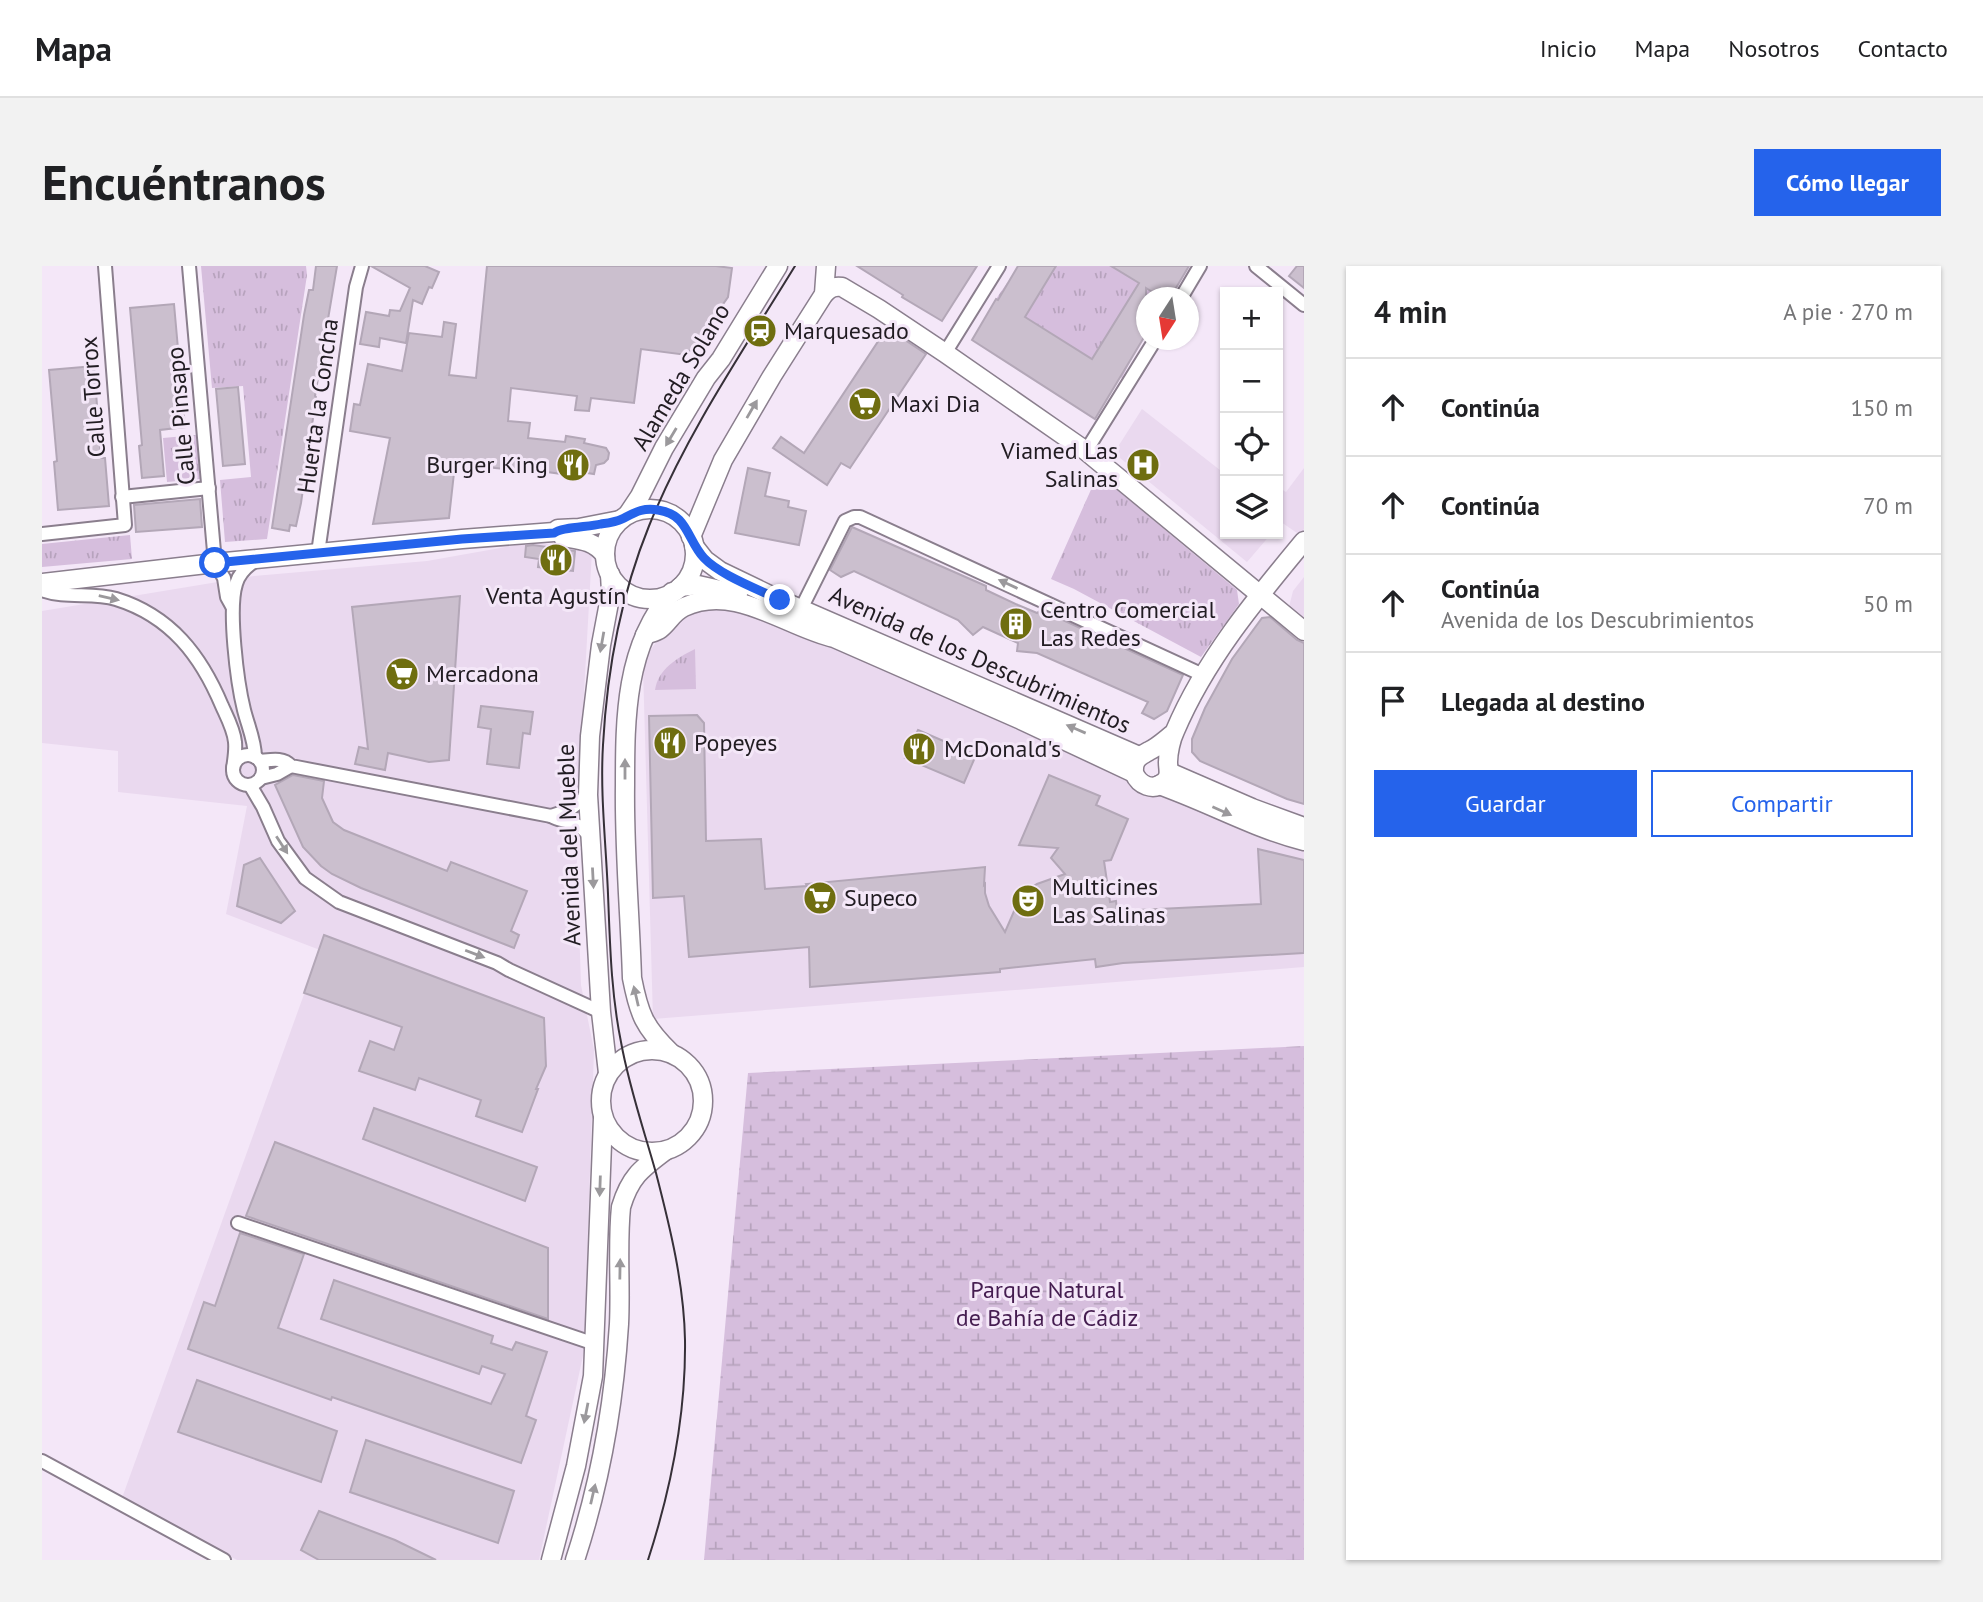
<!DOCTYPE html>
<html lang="es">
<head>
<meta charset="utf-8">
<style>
  body { margin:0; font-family:"PT Sans",sans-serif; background:#f2f2f2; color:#202124 }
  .controls { position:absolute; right:21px; top:21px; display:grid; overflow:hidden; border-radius:0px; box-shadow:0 2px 5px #0004 }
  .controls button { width:63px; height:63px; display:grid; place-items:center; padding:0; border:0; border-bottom:2px solid #e0e0e0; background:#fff; color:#202124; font:35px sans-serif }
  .compass { position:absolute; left:1094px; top:21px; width:63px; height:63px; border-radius:50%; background:#fff; box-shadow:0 2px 5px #0004; rotate:192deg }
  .stop { position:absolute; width:21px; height:21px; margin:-16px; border:5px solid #2563eb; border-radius:50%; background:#fff }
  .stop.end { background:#2563eb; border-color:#fff; box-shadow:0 2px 7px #0008 }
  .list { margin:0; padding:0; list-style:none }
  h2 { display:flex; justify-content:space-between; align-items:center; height:91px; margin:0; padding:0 28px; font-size:30px }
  h2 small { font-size:23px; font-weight:400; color:#757577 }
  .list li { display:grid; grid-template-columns:46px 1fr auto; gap:21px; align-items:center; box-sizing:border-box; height:98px; padding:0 28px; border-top:2px solid #e0e0e0 }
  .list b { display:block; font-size:26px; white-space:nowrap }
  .list p { margin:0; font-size:23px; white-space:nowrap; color:#757577 }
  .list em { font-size:23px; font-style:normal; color:#757577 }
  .actions { display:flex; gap:14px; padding:21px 28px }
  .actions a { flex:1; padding:16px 0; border:2px solid #2563eb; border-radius:0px; text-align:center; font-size:24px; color:#2563eb }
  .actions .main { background:#2563eb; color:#fff }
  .icon { flex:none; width:38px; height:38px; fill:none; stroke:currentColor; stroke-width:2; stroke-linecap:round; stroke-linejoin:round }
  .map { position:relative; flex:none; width:1262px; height:1294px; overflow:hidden; border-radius:0px }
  header { display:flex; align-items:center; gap:42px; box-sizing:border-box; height:98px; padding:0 35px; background:#fff; border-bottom:2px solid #e0e0e0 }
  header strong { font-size:33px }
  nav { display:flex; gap:38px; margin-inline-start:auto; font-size:24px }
  .intro { display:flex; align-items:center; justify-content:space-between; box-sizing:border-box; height:168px; padding:0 42px }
  h1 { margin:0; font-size:49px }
  .button { padding:18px 32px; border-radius:0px; background:#2563eb; color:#fff; font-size:24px; font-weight:700 }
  main { display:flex; gap:42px; padding:0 42px }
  aside { flex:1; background:#fff; border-radius:0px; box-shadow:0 2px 5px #0004 }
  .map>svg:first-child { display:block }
  .built { fill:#ead9ef }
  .grass { fill:url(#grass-tufts) }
  .wetland { fill:url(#wetland-marsh) }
  .building { fill:#cbbfce; stroke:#b3a7b7; stroke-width:2 }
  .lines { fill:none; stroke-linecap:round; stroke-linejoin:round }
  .street-casing { stroke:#8a7e8d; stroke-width:16 }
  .secondary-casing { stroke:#8a7e8d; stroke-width:21 }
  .street { stroke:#fff; stroke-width:12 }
  .secondary { stroke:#fff; stroke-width:18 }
  .tram { stroke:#363038; stroke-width:2 }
  .oneway { fill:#9b999c }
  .route { stroke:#2563eb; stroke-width:9 }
  .labels { text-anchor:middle; stroke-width:6; stroke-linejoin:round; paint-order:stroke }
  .poi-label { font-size:24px; fill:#211c22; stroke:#f4e7f8; text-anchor:start }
  .street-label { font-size:24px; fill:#211c22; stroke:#f4e7f8 }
  .park-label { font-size:24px; fill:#451d50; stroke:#f4e7f8 }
</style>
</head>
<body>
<header>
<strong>Mapa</strong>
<nav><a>Inicio</a><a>Mapa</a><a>Nosotros</a><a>Contacto</a></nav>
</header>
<div class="intro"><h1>Encuéntranos</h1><a class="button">Cómo llegar</a></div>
<main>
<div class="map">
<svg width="1262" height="1294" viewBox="0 0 1262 1294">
  <defs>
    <pattern id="grass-tufts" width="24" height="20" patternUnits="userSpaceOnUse" patternTransform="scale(1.75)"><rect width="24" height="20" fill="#d6bedd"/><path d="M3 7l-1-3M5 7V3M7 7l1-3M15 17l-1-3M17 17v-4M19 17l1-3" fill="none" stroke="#b7a3bd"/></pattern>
    <pattern id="wetland-marsh" width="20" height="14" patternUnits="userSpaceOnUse" patternTransform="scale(1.75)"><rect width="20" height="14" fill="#d6bedd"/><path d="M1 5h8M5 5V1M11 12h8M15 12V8" fill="none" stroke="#b7a3bd"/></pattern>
  </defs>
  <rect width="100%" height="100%" fill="#f4e7f8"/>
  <g class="built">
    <path d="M1100 143 1183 208V268H1229L1205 296 1072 187Z"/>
    <path d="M1262 202V263L1258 269 1239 256 1236 259V221L1244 226Z"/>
    <path d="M492 276 550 285 534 568 539 719 552 784 542 1085 497 1294H195L80 1232 278 684 184 648 205 540 76 526V485L0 477V345L212 310 385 295Z"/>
    <path d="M1262 311V353L1247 341 1251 325Z"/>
    <path d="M657 341 705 344 1226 573 1262 582V701L611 753 601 401 609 383 627 360Z"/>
  </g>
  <g class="grass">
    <path d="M159 0H264L265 9 225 273 183 276 178 214 209 211 201 120 170 122Z"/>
    <path d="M1014 0H1070L1120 31 1104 32V46L1086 35 1062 74 1090 92 1080 112 954 33 965 17 994 33Z"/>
    <path d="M154 169 158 213 125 216 121 172Z"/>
    <path d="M1056 208 1195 324 1197 338 1159 391 1032 323 1009 313Z"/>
    <path d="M88 269 90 293 0 301V278Z"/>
    <path d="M653 383 654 423 613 424C616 403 635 392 653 383Z"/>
  </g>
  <path class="wetland" d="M1262 780V1294H662L706 807Z"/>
  <g class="building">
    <path d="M274 0H295L273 130 274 131 259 237 254 260 248 259 247 265 230 262 262 49 267 24H271Z"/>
    <path d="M329 0H383L397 6 390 22 387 21 380 38 371 34 364 77 338 72 337 81 318 78 324 46 347 50 348 44 358 45 368 22Z"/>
    <path d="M445 0H674L690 2 686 31 645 89 599 83 592 137 549 132 547 145 533 144 535 130 469 122 466 155 488 157 486 172 523 176 524 170 543 173 542 177 564 182 567 187 566 193 562 197 554 199 552 208 520 203V208L483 203V205L413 198 407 252 331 258 348 172 308 165 312 138 318 139 326 98 360 105 367 67 400 71 402 56 414 58 407 109 434 112Z"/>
    <path d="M815 0H935L900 55 860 31 861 29Z"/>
    <path d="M976 0H1014L983 51 1050 93 1097 17 1069 0H1147L1128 32H1120L1104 22V68L1053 153 930 74 954 33 956 34Z"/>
    <path d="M1255 0H1262V22L1247 10Z"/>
    <path d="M132 38 143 161 118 164 122 210 100 212 97 180 100 179 88 42Z"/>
    <path d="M845 62 884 88 808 202 799 197 785 219 731 182 739 171 762 187Z"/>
    <path d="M52 100 59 192H63L67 240 16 244 12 196 15 195 7 104Z"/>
    <path d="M196 121 203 198 181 200 174 123Z"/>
    <path d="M706 202 728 207 723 230 747 235 746 241 764 245 757 279 693 267Z"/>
    <path d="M158 233 160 261 94 266 92 239Z"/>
    <path d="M810 261 944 320V324L976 339 995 347 999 344 1141 409 1125 445 1112 453 1100 447 1106 436 995 387 975 385 976 377 941 361 931 369 916 354 812 305 799 311 788 304Z"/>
    <path d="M491 279 533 285 531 305 496 301 497 293 483 291 484 280Z"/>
    <path d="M418 330 407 494 387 496 346 487 343 504 313 498 317 481 326 483 310 341Z"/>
    <path d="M1228 351 1255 374 1262 377V538L1245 533 1158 495 1150 486V473L1163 442 1190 393 1220 352Z"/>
    <path d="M439 440 491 446 488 468 481 467 477 502 445 498 449 463 436 461Z"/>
    <path d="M655 449 662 457 664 575 719 573 723 623 765 620 764 618 943 601 942 619 943 618V627L947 640 963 666 976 636 984 625 995 618 1023 608 1009 592 1016 582 977 579 1007 509 1058 530 1054 539 1086 553 1069 594 1062 595 1068 636 1074 635 1075 645 1219 638 1216 583 1262 594V687L1081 697 1054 701 1053 693 958 703V706L768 721 767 681 647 691 642 630 611 632 607 450Z"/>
    <path d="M876 464 934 489 922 517 863 492Z"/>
    <path d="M251 509 282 515 280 532 291 556 302 564 405 605 409 596 485 625 469 665 477 669 472 682 319 622 290 608 279 600 261 581 233 519Z"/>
    <path d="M218 592 253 645 239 657 195 640 202 599Z"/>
    <path d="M282 669 502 752 504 800 494 823H496L480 866 434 850 439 834 377 812 373 824 317 805 328 775 352 784 360 761 262 727Z"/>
    <path d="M332 842 495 901 483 935 321 873Z"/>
    <path d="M233 876 506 982V1053L204 950Z"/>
    <path d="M198 967 262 988 236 1062 449 1138 463 1108 440 1100 437 1108 279 1053 292 1014 451 1070 449 1077 470 1084 474 1076 505 1086 484 1150 494 1154 479 1197 290 1131 289 1134 146 1083 162 1036 173 1040Z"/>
    <path d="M155 1114 295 1165 279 1216 136 1166Z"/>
    <path d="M324 1174 472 1225 456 1277 308 1226Z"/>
    <path d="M277 1245 353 1274 394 1294H277L259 1284Z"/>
  </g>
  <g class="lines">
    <defs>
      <g id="street">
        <path d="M147 0 173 297 182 312 185 331 190 340"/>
        <path d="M1214 0 1262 39"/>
        <path d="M1139 32 1158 0"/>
        <path d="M903 87 957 0"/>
        <path d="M1044 185 1113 74"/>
        <path d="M80 231 167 222"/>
        <path d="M0 268 83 259 63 0"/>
        <path d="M276 287 314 21 320 0"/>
        <path d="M0 324C23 333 50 326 74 333 129 350 159 390 180 440 185 451 192 464 193 476 194 485 192 494 191 503"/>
        <path d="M759 343 803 255 812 251H818L1161 409"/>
        <circle cx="206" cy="504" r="15"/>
        <path d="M213 491C213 475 206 460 202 444 195 416 186 343 194 318 197 307 205 300 214 294"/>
        <path d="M218 495C229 494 241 491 249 500L509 550C517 555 523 554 531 557 539 560 544 566 549 572"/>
        <path d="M219 512 235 508 249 500"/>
        <path d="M208 519 221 541 236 575 263 612 297 636 455 697 467 704 559 746"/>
        <path d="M509 550 527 544 546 529"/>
        <path d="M196 957 553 1078"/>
        <path d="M0 1195 182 1294"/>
      </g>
      <g id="secondary">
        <path d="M782 28C788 22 791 20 800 21L837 43 903 87 1044 185 1262 365"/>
        <circle cx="608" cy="288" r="45"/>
        <path d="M586 248 598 230 622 182 664 112 679 93 736 0"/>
        <path d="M521 271C538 274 551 274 563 289"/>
        <path d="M649 271 681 194 730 110 782 28 784 0"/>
        <path d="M652 280 663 294 678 305 738 334 1097 490"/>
        <path d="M0 317 173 297 420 273 512 266 516 263 537 262 578 254"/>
        <path d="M638 321 656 319 696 328"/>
        <path d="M603 369C608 367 614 366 618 363 627 356 631 346 642 341 693 317 744 361 792 372L979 454 1092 507"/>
        <path d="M1132 467C1124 473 1116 481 1107 485 1096 491 1091 494 1092 507 1097 519 1111 526 1122 516 1129 510 1126 504 1126 496 1126 487 1129 473 1133 465 1163 394 1213 334 1262 275"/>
        <path d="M1127 506 1210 542 1262 561"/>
        <path d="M1117 519C1166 536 1211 562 1262 575"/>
        <circle cx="610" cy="835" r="51"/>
        <path d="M629 787C602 761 597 748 590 712 588 648 582 584 583 519 583 452 583 380 630 326"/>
        <path d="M566 807 559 746 546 529 548 470 559 379 569 326 568 308"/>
        <path d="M509 1294 534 1200 551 1110 561 852"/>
        <path d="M533 1294C558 1218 572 1138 577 1058 579 1019 575 980 579 941 588 911 599 903 623 885"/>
      </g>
    </defs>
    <use href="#street" class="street-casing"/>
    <use href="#secondary" class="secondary-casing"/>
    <use href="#street" class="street"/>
    <use href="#secondary" class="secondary"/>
    <path class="tram" d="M606 1294C629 1223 644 1149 643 1074 642 1018 628 961 614 907 602 864 587 821 579 776 569 727 568 678 566 628 564 578 558 528 561 479 565 404 579 329 607 260 644 168 701 85 753 0"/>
  </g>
  <defs><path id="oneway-solid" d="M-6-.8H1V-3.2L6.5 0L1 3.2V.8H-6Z" transform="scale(1.75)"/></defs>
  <g class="oneway">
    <use href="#oneway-solid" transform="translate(710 143) rotate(-60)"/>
    <use href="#oneway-solid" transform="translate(629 171) rotate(121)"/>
    <use href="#oneway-solid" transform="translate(966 318) rotate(-155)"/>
    <use href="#oneway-solid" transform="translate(67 332) rotate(13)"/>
    <use href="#oneway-solid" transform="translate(560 376) rotate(100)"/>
    <use href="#oneway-solid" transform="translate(1034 463) rotate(-157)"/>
    <use href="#oneway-solid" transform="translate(583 503) rotate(-90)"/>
    <use href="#oneway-solid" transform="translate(1180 545) rotate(24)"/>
    <use href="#oneway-solid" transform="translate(240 579) rotate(57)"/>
    <use href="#oneway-solid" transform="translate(551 612) rotate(87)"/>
    <use href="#oneway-solid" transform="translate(433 688) rotate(21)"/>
    <use href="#oneway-solid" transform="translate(594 730) rotate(-103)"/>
    <use href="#oneway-solid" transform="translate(558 920) rotate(92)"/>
    <use href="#oneway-solid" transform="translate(578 1003) rotate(-89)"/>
    <use href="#oneway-solid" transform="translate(544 1147) rotate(101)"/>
    <use href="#oneway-solid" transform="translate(551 1228) rotate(-77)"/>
  </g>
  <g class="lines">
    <path class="route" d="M173 297 420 273 512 267C519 261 547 261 559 258 566 257 574 256 580 253 592 247 601 241 616 244 646 248 645 274 662 292 678 309 716 323 738 334"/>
  </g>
  <defs>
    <symbol id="station-disc" viewBox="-11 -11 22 22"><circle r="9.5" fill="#6f6e10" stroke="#f4e7f8"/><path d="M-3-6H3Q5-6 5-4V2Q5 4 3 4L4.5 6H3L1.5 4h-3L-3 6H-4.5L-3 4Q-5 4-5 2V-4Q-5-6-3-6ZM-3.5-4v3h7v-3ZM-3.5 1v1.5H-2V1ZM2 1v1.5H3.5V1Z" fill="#fff"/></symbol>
    <symbol id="supermarket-disc" viewBox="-11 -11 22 22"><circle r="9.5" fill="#6f6e10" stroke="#f4e7f8"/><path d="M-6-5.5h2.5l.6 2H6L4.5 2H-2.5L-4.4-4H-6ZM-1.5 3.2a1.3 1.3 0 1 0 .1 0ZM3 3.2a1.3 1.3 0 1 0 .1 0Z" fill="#fff"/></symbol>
    <symbol id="restaurant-disc" viewBox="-11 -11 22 22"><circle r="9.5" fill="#6f6e10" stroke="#f4e7f8"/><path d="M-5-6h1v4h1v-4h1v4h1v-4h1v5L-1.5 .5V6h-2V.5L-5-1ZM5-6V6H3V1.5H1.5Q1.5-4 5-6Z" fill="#fff"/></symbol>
    <symbol id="hospital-disc" viewBox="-11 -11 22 22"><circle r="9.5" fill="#6f6e10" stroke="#f4e7f8"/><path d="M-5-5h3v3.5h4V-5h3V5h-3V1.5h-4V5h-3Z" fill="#fff"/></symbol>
    <symbol id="building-disc" viewBox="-11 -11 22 22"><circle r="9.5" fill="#6f6e10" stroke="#f4e7f8"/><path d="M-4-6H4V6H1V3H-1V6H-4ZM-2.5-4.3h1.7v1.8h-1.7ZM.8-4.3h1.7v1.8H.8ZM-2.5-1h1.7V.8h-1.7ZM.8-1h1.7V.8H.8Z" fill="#fff"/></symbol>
    <symbol id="theatre-disc" viewBox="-11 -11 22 22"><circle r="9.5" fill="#6f6e10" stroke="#f4e7f8"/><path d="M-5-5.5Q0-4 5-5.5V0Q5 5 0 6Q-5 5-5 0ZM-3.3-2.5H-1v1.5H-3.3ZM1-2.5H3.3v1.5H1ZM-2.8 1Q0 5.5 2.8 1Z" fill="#fff"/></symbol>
  </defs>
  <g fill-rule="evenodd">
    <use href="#station-disc" x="699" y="46" width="38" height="38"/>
    <use href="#supermarket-disc" x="804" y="119" width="38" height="38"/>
    <use href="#restaurant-disc" x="512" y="180" width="38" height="38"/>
    <use href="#hospital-disc" x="1082" y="180" width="38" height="38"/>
    <use href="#restaurant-disc" x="495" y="275" width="38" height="38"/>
    <use href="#building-disc" x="955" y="339" width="38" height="38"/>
    <use href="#supermarket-disc" x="341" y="389" width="38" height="38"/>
    <use href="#restaurant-disc" x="609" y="458" width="38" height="38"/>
    <use href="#restaurant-disc" x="858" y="464" width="38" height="38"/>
    <use href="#supermarket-disc" x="759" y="613" width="38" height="38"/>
    <use href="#theatre-disc" x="967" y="616" width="38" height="38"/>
  </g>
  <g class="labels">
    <g class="poi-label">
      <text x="742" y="73">Marquesado</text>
      <text x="848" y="146">Maxi Dia</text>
      <text x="1076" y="193" text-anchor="end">Viamed Las<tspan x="1076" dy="28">Salinas</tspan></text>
      <text x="506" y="207" text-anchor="end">Burger King</text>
      <text x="514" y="338" text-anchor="middle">Venta Agustín</text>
      <text x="998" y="352">Centro Comercial<tspan x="998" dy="28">Las Redes</tspan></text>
      <text x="384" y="416">Mercadona</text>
      <text x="652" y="485">Popeyes</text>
      <text x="902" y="491">McDonald's</text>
      <text x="1010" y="629">Multicines<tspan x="1010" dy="28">Las Salinas</tspan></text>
      <text x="802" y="640">Supeco</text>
    </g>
    <g class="street-label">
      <text transform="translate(639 111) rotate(-59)" y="8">Alameda Solano</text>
      <text transform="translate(51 131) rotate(-94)" y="8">Calle Torrox</text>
      <text transform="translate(276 140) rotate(-82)" y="8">Huerta la Concha</text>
      <text transform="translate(139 150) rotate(-95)" y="8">Calle Pinsapo</text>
      <text transform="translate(938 394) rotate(24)" y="8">Avenida de los Descubrimientos</text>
      <text transform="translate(527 579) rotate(-92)" y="8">Avenida del Mueble</text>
    </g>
    <g class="park-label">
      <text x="1005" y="1032">Parque Natural<tspan x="1005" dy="28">de Bahía de Cádiz</tspan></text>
    </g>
  </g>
</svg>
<div class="controls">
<button>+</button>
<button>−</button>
<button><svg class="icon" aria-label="locate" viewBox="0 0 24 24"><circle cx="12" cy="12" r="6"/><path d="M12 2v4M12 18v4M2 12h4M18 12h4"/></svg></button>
<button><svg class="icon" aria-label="layers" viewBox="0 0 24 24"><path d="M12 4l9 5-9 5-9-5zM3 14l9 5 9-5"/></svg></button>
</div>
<svg class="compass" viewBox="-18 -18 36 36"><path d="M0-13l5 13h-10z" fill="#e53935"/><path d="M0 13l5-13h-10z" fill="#757577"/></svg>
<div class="stop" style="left:173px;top:297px"></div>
<div class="stop end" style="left:738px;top:334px"></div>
</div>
<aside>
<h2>4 min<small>A pie · 270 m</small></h2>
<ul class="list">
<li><svg class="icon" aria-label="ahead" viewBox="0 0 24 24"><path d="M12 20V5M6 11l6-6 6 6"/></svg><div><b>Continúa</b></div><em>150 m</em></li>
<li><svg class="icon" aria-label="ahead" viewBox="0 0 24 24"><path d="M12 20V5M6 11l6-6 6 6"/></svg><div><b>Continúa</b></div><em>70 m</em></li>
<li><svg class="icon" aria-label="ahead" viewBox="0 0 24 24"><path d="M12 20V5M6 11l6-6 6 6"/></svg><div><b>Continúa</b><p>Avenida de los Descubrimientos</p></div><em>50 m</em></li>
<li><svg class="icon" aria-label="arrive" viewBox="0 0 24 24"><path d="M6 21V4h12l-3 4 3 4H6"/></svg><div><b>Llegada al destino</b></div></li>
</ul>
<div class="actions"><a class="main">Guardar</a><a>Compartir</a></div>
</aside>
</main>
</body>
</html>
